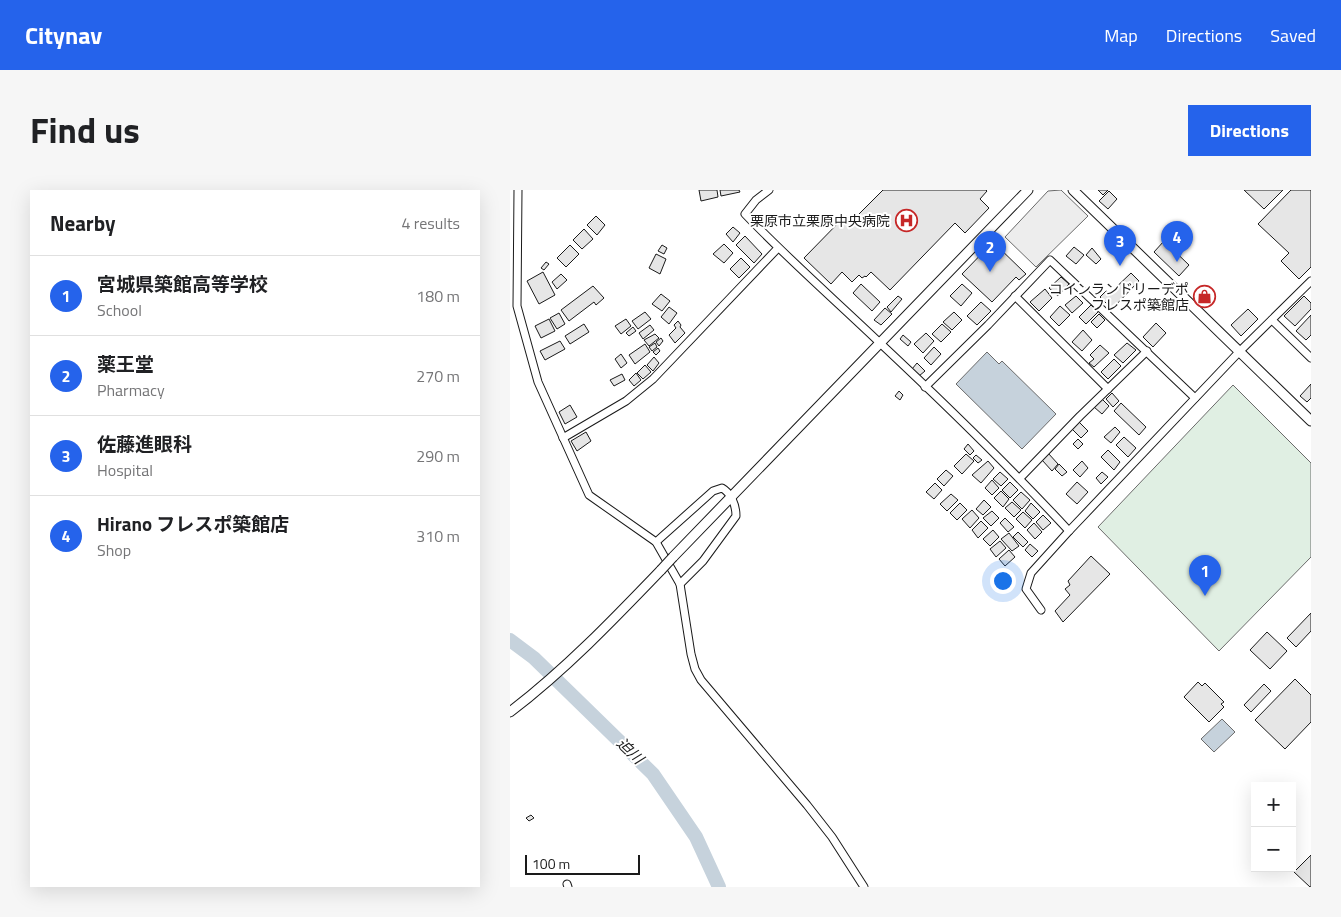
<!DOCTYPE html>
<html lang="en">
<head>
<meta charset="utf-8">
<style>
  body { margin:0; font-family:"Titillium Web","Noto Sans JP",sans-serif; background:#f6f6f6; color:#202124 }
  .controls { position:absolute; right:15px; bottom:15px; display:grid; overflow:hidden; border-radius:0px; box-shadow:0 5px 20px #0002 }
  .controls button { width:45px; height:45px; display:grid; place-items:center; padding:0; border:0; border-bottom:1px solid #e0e0e0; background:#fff; color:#202124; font:25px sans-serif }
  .scale { position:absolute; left:15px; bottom:12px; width:115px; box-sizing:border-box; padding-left:5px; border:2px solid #1a1a1a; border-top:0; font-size:14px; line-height:18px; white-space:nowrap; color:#1a1a1a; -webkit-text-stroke:4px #fff; paint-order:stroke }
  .you { position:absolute; left:492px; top:390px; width:18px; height:18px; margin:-12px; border:4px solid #fff; border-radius:50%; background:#1a73e8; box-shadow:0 0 0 8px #1a73e833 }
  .badge { display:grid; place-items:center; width:32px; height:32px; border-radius:50%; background:#2563eb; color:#fff; font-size:16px; font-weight:700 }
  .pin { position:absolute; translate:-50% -41px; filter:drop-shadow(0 1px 2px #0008) }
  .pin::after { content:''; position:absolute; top:26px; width:18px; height:15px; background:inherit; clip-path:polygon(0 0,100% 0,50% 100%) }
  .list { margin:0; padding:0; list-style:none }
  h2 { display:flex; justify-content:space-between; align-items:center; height:65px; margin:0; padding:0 20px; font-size:21px }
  h2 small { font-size:16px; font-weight:400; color:#757577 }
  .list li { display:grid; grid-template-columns:32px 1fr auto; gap:15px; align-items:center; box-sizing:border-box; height:80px; padding:0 20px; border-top:1px solid #e0e0e0 }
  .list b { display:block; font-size:19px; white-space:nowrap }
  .list p { margin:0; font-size:16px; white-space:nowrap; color:#757577 }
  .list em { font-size:16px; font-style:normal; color:#757577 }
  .map { position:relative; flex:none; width:801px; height:697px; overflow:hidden; border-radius:0px }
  header { display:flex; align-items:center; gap:30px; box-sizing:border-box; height:70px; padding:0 25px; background:#2563eb; color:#fff }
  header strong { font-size:24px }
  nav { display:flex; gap:28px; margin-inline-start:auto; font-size:18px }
  .intro { display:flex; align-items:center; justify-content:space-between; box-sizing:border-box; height:120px; padding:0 30px }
  h1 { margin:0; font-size:35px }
  .button { padding:12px 22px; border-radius:0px; background:#2563eb; color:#fff; font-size:18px; font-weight:700 }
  main { display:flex; gap:30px; padding:0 30px }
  aside { flex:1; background:#fff; border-radius:0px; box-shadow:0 5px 20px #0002 }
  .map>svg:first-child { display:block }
  .green { fill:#e0efe3; stroke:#6a6a6a }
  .parking { fill:#ededed; stroke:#6a6a6a }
  .water { fill:#c6d2dc; stroke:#6a6a6a }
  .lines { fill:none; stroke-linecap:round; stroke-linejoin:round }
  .river { stroke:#c6d2dc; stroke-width:14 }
  .building { fill:#e6e6e6; stroke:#1a1a1a }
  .minor-casing { stroke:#1a1a1a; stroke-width:9 }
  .tertiary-casing { stroke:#1a1a1a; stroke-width:11 }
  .minor { stroke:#fff; stroke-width:7 }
  .tertiary { stroke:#fff; stroke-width:9 }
  .tertiary-bridge-casing { stroke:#1a1a1a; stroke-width:11; stroke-linecap:butt }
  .tertiary-bridge { stroke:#fff; stroke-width:9 }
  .labels { text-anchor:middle; stroke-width:4; stroke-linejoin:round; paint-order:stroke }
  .poi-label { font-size:14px; fill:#1a1a1a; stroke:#fff; text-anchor:end }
  .water-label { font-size:15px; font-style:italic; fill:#1a1a1a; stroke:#fff }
</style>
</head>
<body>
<header>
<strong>Citynav</strong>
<nav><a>Map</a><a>Directions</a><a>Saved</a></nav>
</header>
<div class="intro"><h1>Find us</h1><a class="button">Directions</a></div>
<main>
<aside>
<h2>Nearby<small>4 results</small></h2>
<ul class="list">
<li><span class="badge">1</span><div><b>宮城県築館高等学校</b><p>School</p></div><em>180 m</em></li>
<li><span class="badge">2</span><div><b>薬王堂</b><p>Pharmacy</p></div><em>270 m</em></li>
<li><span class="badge">3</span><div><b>佐藤進眼科</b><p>Hospital</p></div><em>290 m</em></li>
<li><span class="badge">4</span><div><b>Hirano フレスポ築館店</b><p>Shop</p></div><em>310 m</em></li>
</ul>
</aside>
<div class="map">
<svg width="801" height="697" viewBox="0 0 801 697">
  <rect width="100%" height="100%" fill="#fff"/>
  <path class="green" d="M723 195 801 273V367L709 461 588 337Z"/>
  <path class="parking" d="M551 0 578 26 526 77 495 47 538 1Z"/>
  <g class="water">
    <path d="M477 162 489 174 492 171 546 224 512 259 446 194Z"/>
    <path d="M712 529 725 542 704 562 691 549Z"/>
  </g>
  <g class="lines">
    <path class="river" d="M0 450 24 468 143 584 186 647 209 697"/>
  </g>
  <g class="building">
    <path d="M189 0H207L208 7 191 11Z"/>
    <path d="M210 0H229L230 2 211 6Z"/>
    <path d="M373 0H476L477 1 470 9 479 18 455 43 445 33 380 100 361 82 356 87 355 86 352 88 349 85 342 92 332 82 321 94 294 68 336 25 342 31Z"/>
    <path d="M588 0H598L593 5Z"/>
    <path d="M734 0H773L754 19Z"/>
    <path d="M781 0H801V77L789 89 771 71 779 63 748 34Z"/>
    <path d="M599 1 607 9 598 19 589 11Z"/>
    <path d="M86 26 95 35 87 45 77 35Z"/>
    <path d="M223 37 230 43 223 52 216 44Z"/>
    <path d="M74 39 83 49 72 59 63 50Z"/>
    <path d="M235 46 252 64 244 73 226 55Z"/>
    <path d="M654 51 679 75 669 86 644 62Z"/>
    <path d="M483 52 516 84 509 90 506 87 482 112 452 84Z"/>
    <path d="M214 54 223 63 214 73 203 64Z"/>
    <path d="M60 55 69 64 56 77 47 68Z"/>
    <path d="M152 55 157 58 154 64 148 61Z"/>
    <path d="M564 57 574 65 566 74 556 66Z"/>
    <path d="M582 58 591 69 586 74 576 65Z"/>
    <path d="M146 64 156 69 150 84 139 78Z"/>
    <path d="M231 68 240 77 229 88 220 79Z"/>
    <path d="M36 72 39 74 34 80 31 78Z"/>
    <path d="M33 82 45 105 29 114 17 91Z"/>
    <path d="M621 83 629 91 602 119 590 107 596 101 600 103Z"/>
    <path d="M51 84 57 90 47 99 42 92Z"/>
    <path d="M551 87 559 94 548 106 539 98Z"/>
    <path d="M351 94 370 112 362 121 343 103Z"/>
    <path d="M452 94 462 103 451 116 440 106Z"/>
    <path d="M83 96 94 108 86 115 84 112 59 131 51 120Z"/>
    <path d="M693 98 704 108 697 115 687 104Z"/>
    <path d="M535 99 542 108 529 121 520 112Z"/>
    <path d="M151 104 160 111 152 121 142 114Z"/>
    <path d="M388 106 392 109 381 122 377 117Z"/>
    <path d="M566 106 573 113 562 123 555 115Z"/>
    <path d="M794 106 801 113V119L785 136 774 126Z"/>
    <path d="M471 112 481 121 467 135 457 126Z"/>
    <path d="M581 115 588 122 576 134 569 127Z"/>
    <path d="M550 116 560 125 549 136 540 127Z"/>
    <path d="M159 117 167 123 159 134 151 127Z"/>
    <path d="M375 118 382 124 371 135 364 130Z"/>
    <path d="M738 119 748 129 731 146 721 135Z"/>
    <path d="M135 122 141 129 128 139 122 131Z"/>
    <path d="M444 122 452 130 442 140 433 132Z"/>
    <path d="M49 123 55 134 47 139 40 128Z"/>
    <path d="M589 124 595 130 587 138 581 132Z"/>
    <path d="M801 125V145L796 150 786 141Z"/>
    <path d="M39 129 45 141 31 148 25 136Z"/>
    <path d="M116 129 121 136 111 144 105 136Z"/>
    <path d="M168 131 171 135 170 137 175 143 165 153 159 145 166 138 164 135Z"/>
    <path d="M646 133 656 143 643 157 633 147Z"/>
    <path d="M74 134 79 142 60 154 55 146Z"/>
    <path d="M432 134 441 142 431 152 422 144Z"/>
    <path d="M140 135 144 140 133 149 129 143Z"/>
    <path d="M123 137 126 141 119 146 116 143Z"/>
    <path d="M573 140 582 150 572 161 562 152Z"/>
    <path d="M416 143 424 151 413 163 404 154Z"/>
    <path d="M145 144 149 148 139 156 134 150Z"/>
    <path d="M393 145 401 152 398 156 390 149Z"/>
    <path d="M151 148 153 151 149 156 146 152Z"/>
    <path d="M50 151 55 159 35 170 30 161Z"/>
    <path d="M145 153 147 157 142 161 139 157Z"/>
    <path d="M617 153 626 160 613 173 604 165Z"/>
    <path d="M135 154 140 162 125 174 119 165Z"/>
    <path d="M590 155 599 163 584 177 579 173 584 169 580 165Z"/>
    <path d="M424 157 431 164 421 175 414 168Z"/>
    <path d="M148 158 150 161 146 165 143 162Z"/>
    <path d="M111 164 117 173 111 178 105 169Z"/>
    <path d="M144 167 149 173 143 181 137 175Z"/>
    <path d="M604 169 611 176 598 189 591 182Z"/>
    <path d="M407 173 415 181 409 186 402 179Z"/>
    <path d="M135 175 141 182 133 189 127 183Z"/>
    <path d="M126 183 131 190 124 196 119 190Z"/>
    <path d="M112 184 115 190 104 196 100 190Z"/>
    <path d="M801 194V208L797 212 790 206Z"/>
    <path d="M389 201 393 205 390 210 385 206Z"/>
    <path d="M602 203 609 211 603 217 596 209Z"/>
    <path d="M592 209 599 216 592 224 584 217Z"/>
    <path d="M611 213 636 237 629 245 604 221Z"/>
    <path d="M60 215 67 227 55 234 49 222Z"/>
    <path d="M569 232 578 241 571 248 562 239Z"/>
    <path d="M605 237 610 242 601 253 594 247Z"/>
    <path d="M76 242 81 251 67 261 61 251Z"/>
    <path d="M614 247 626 258 618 267 606 255Z"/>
    <path d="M568 249 573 254 568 259 563 254Z"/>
    <path d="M458 254 464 261 460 265 454 259Z"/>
    <path d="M598 260 610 272 604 280 591 267Z"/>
    <path d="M538 263 548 274 542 281 532 270Z"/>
    <path d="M456 264 464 271 452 284 444 276Z"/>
    <path d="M466 265 472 270 468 273 463 268Z"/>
    <path d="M478 271 484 278 471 293 462 285Z"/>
    <path d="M572 271 578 278 570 287 563 280Z"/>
    <path d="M549 274 557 282 552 286 545 279Z"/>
    <path d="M436 280 443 286 434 296 427 289Z"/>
    <path d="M490 282 498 289 491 296 483 289Z"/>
    <path d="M592 282 598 287 591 294 586 288Z"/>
    <path d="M482 290 489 298 482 305 475 298Z"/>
    <path d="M500 292 508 300 500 308 492 300Z"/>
    <path d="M567 292 578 302 567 314 556 304Z"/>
    <path d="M425 293 432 300 424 309 416 302Z"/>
    <path d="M491 301 499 309 493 317 484 308Z"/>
    <path d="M511 302 520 310 512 319 503 310Z"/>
    <path d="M441 304 448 310 437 321 430 314Z"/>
    <path d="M474 310 481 317 473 325 466 319Z"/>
    <path d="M502 312 511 320 504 327 495 318Z"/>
    <path d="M450 313 457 320 447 330 440 323Z"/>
    <path d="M521 313 530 322 523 329 515 321Z"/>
    <path d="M462 320 469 328 460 338 452 329Z"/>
    <path d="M482 321 489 328 481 336 473 328Z"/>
    <path d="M513 322 522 330 515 338 506 329Z"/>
    <path d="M533 325 541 333 533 340 526 332Z"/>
    <path d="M495 328 504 337 498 342 490 333Z"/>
    <path d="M471 331 478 338 468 348 462 340Z"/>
    <path d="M524 333 532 342 525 349 517 340Z"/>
    <path d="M483 340 489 347 480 356 473 349Z"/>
    <path d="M508 342 518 352 513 357 503 347Z"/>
    <path d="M499 343 509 356 502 361 491 349Z"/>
    <path d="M490 351 496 358 486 367 480 359Z"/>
    <path d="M520 354 528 361 522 367 515 360Z"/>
    <path d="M499 360 505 367 495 376 489 369Z"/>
    <path d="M581 366 600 384 553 432 545 421 560 405 555 399 560 395 558 391Z"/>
    <path d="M801 423V441L786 457 777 448Z"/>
    <path d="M757 442 777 461 760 479 740 460Z"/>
    <path d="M785 489 801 505V532L775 559 745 530Z"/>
    <path d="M688 492 692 496 695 493 714 512 711 514 714 517 699 532 674 507Z"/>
    <path d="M754 494 761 501 741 522 734 515Z"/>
    <path d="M21 625 24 628 19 631 16 628Z"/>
    <path d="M801 665V697H800L784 682Z"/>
  </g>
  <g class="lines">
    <defs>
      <g id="minor">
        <path d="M8 0 7 116 28 192 79 305 146 352 170 394 181 464 185 479 191 490 297 615 322 647 354 697"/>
        <path d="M259 0 246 10 235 24C278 69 325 110 370 153 435 214 499 276 559 341L729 162 801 91"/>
        <path d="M505 106 598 199"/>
        <path d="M762 130 801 168"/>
        <path d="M415 197 478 135 540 70 685 208"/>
        <path d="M53 248 116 211 143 189 268 58"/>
        <path d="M510 288 570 226 637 161"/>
        <path d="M146 352 203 301 212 298C221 303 226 315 226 326L193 371 170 394"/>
        <path d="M531 420 516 399 521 383 559 341"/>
        <path d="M57 694 58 697"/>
      </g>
      <g id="tertiary">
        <path d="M563 0 801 231"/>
        <path d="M163 367 518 0"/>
        <path d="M0 522C55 480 103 430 151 380"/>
      </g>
    </defs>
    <use href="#minor" class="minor-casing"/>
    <use href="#tertiary" class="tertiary-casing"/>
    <use href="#minor" class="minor"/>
    <use href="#tertiary" class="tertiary"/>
    <defs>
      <path id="tertiary-bridge" d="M151 380 163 367"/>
    </defs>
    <use href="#tertiary-bridge" class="tertiary-bridge-casing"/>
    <use href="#tertiary-bridge" class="tertiary-bridge"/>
  </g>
  <defs>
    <symbol id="hospital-ring" viewBox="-11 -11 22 22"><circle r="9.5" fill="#fff" stroke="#c62828" stroke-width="1.5"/><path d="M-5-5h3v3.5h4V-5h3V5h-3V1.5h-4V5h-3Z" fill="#c62828"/></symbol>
    <symbol id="shop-ring" viewBox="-11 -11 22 22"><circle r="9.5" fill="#fff" stroke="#c62828" stroke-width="1.5"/><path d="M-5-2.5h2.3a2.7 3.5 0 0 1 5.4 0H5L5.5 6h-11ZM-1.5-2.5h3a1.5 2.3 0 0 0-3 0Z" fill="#c62828"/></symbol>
  </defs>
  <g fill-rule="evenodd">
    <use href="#hospital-ring" x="384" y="18" width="25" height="25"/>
    <use href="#shop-ring" x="682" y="94" width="25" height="25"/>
  </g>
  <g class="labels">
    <g class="poi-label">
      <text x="380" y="36">栗原市立栗原中央病院</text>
      <text x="679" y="104">コインランドリーデポ<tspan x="679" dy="16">フレスポ築館店</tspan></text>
    </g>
    <g class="water-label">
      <text transform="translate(120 561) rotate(44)" y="5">迫川</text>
    </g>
  </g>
</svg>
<div class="controls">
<button>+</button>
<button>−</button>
</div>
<div class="scale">100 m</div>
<div class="you"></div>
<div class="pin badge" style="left:695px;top:406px">1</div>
<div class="pin badge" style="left:480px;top:82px">2</div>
<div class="pin badge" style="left:610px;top:76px">3</div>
<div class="pin badge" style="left:667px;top:72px">4</div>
</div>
</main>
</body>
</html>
